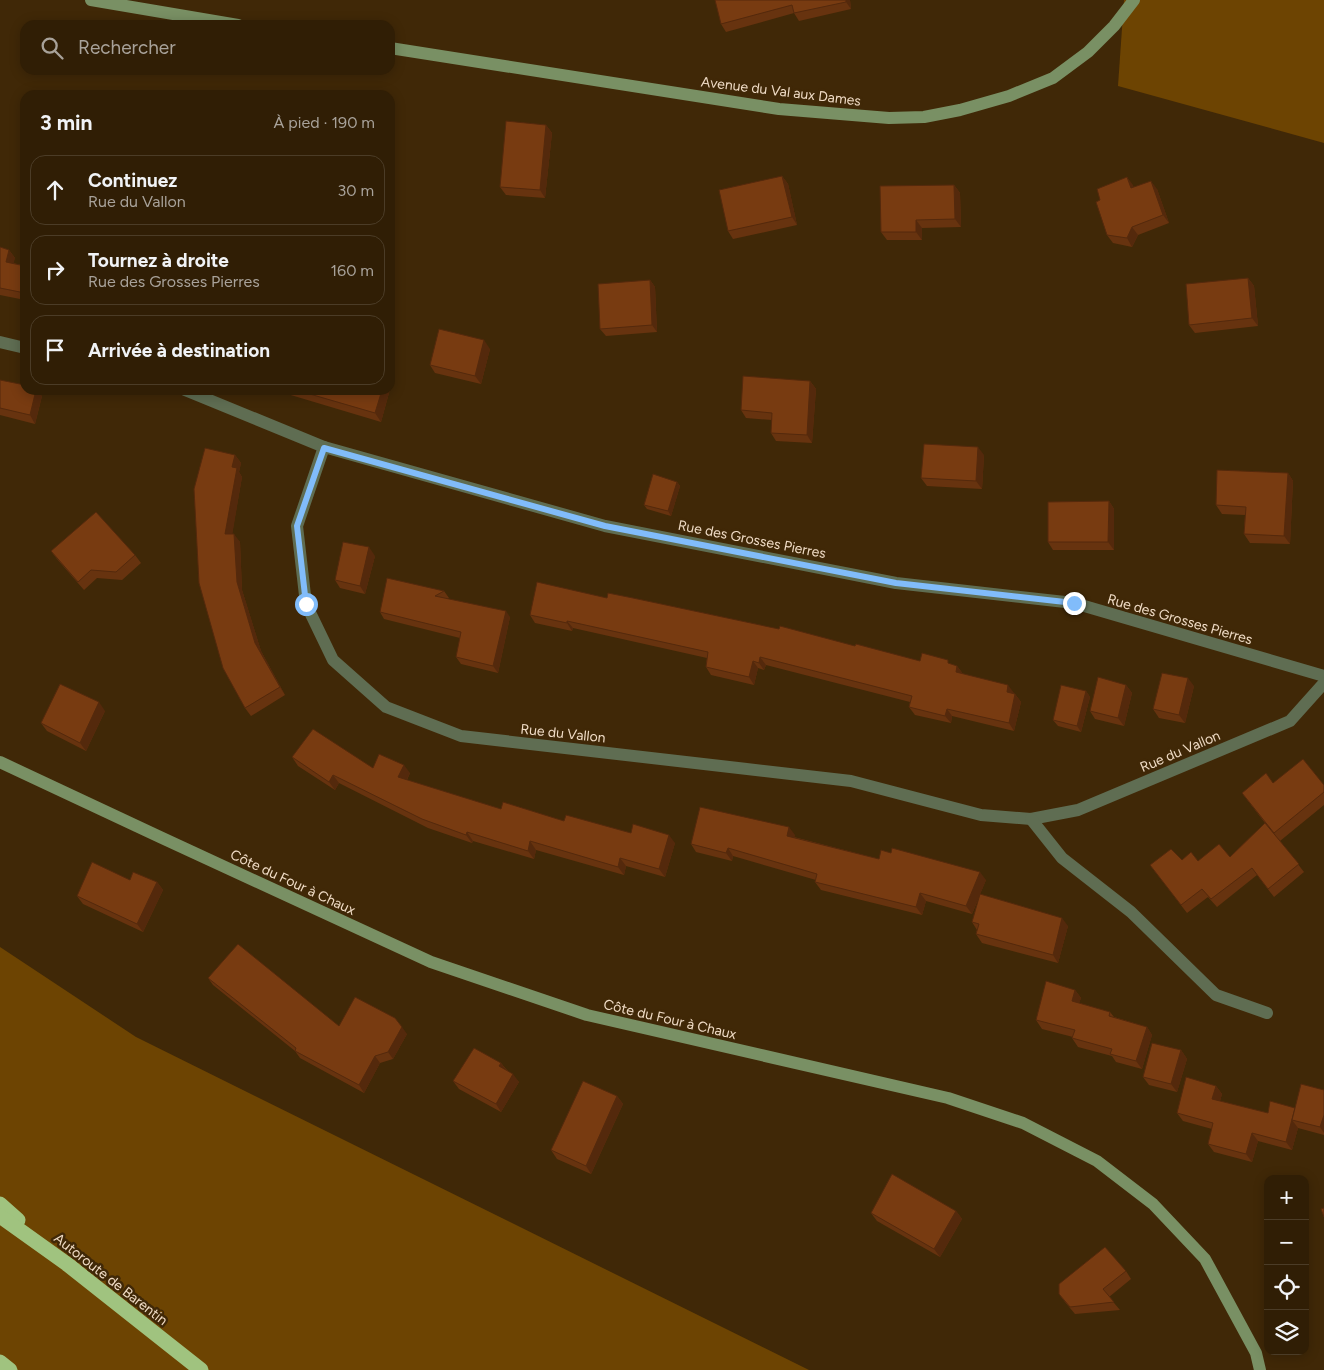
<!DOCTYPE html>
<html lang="fr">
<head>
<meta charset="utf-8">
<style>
  body { margin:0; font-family:Figtree,sans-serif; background:#3c2b13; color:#f1f3f6 }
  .controls { position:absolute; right:15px; bottom:15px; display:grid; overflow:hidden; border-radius:10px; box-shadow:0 2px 12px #0003 }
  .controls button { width:45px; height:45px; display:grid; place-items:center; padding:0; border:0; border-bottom:1px solid #4b3c27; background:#301e05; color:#f1f3f6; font:25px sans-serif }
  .stop { position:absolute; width:15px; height:15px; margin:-11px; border:4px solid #81bcfa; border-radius:50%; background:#fff }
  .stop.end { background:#81bcfa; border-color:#fff; box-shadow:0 1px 5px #0008 }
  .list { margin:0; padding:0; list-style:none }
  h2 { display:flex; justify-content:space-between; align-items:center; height:65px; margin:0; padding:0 20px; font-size:21px }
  h2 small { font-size:16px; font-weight:400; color:#a8a29a }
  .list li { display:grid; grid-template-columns:32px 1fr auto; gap:15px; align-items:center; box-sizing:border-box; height:70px; margin:0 10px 10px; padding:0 10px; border:1px solid #4b3c27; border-radius:15px }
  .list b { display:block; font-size:19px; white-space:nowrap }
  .list p { margin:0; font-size:16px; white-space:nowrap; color:#a8a29a }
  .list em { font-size:16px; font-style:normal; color:#a8a29a }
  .icon { flex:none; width:28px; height:28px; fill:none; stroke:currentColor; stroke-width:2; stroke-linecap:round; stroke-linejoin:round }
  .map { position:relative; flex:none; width:1324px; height:1370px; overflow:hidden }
  .search { position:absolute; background:#301e05; box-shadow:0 2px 12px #0003; left:20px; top:20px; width:375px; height:55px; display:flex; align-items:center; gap:12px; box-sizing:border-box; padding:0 18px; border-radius:15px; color:#a8a29a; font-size:19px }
  .panel { position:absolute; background:#301e05; box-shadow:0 2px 12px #0003; left:20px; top:90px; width:375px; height:305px; border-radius:15px }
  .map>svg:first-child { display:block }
  .green { fill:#6d4402 }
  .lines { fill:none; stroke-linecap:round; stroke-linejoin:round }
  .street { stroke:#5f6d52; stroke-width:12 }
  .secondary { stroke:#799064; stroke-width:12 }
  .highway { stroke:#a0c37f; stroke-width:15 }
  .wall { fill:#67330f }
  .shaded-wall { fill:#54290c }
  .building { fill:#783b11; stroke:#54290c }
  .route { stroke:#81bcfa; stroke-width:6 }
  .labels { text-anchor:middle; stroke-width:5; stroke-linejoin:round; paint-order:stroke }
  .street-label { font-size:14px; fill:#f0dcc6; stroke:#402807 }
</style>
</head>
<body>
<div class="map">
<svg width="1324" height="1370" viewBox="0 0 1324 1370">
  <rect width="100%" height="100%" fill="#402807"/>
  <g class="green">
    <path d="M1124 0H1324V143L1118 86Z"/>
    <path d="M0 947 136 1037 809 1370H0Z"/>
  </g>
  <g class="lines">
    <g class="street">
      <path d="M0 342 25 348"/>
      <path d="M185 390 324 447 605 526 896 583 1074 603 1324 676"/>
      <path d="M324 447 297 526 306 604 333 660 386 707 461 736 851 781 981 815 1031 819 1078 810 1290 721 1324 683"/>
      <path d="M1031 819 1062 858 1131 912 1216 995 1267 1013"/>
    </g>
    <g class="secondary">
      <path d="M91 0 238 25"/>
      <path d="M390 48 779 109 889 118 924 117 960 110 1009 96 1053 78 1088 52 1114 26 1134 0"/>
      <path d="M0 762 160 837 431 962 587 1015 948 1098 1023 1123 1097 1161 1153 1204 1205 1259 1256 1353 1260 1370"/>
    </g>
    <g class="highway">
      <path d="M0 1204 18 1220"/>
      <path d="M0 1216 67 1264 201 1370"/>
      <path d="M0 1362 10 1370"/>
    </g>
  </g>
  <g class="wall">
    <path d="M715 0H850L851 9 799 21 794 13 726 32 721 24Z"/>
    <path d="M546 125 552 133 545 198 506 195 500 187Z"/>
    <path d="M782 176 788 184 797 225 733 239 728 231Z"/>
    <path d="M1127 177 1133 187 1157 189 1169 223 1138 235 1132 247 1113 243 1107 235Z"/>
    <path d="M954 185 960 193 961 227 922 228V240H887L881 232Z"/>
    <path d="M0 247 9 250 15 258 13 263 25 266V300L0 295Z"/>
    <path d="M1248 278 1254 286 1258 326 1195 333 1189 325Z"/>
    <path d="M650 280 655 287 657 332 606 336 600 329Z"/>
    <path d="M490 349 481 384 435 373 430 365Z"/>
    <path d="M390 379 392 382 381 422 274 390H390Z"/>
    <path d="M0 380 42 396 35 424 0 415Z"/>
    <path d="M810 381 816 389 812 443 776 441 771 433 772 420 746 418 741 410Z"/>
    <path d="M235 455 241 463 239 472 242 477 232 534 240 542 242 590 261 651 285 695 251 716 245 708 223 668Z"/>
    <path d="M984 455 982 489 927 486 921 478Z"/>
    <path d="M1288 473 1293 481 1290 544 1250 543 1244 534 1245 515 1222 514 1216 505Z"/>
    <path d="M677 482 680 486 671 516 647 509 644 505Z"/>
    <path d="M1109 501 1114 509V550H1053L1048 542Z"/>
    <path d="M51 551 135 555 141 563 122 580 97 578 84 590 57 559Z"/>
    <path d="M375 556 365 594 340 588 335 580Z"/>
    <path d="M444 591 449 598 447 599 510 617 498 673 461 664 456 657 460 638 384 619 380 612Z"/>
    <path d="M607 598 855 646 920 661 951 664 957 666 963 674 1014 693 1013 694H1015L1021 702 1014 731 952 716 951 723 915 715 909 707 910 702 766 665 764 670 758 668 754 685 711 675 706 667 707 658 573 628 572 631 535 623 530 615Z"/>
    <path d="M1126 685 1132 693 1124 726 1095 719 1090 711Z"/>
    <path d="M1194 686 1185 723 1159 718 1153 709Z"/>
    <path d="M1086 691 1090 697 1081 732 1058 726 1053 720Z"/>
    <path d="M105 711 86 751 47 731 41 723Z"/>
    <path d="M292 757 410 773 407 780 501 809 631 833 675 843 665 877 626 866 624 875 536 850 534 859 473 841 472 843 428 828 339 783 335 790 298 766Z"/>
    <path d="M1273 783 1324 785V805L1280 841 1304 872 1274 897 1257 875 1217 907 1208 897 1187 913 1150 865 1182 860 1198 861 1230 857 1265 823 1242 793Z"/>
    <path d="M795 835 794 837 879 859 986 880 980 894 1068 926 1058 963 982 943 976 934 977 930 972 922 980 895 972 914 926 901 922 915 821 890 815 882 816 880 733 856 732 861 696 852 691 844Z"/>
    <path d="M157 882 163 890 143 932 83 904 77 896Z"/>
    <path d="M208 978 339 1026 407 1034 393 1059 380 1063 364 1093 300 1058 295 1051 213 985Z"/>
    <path d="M1075 990 1081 998 1079 1003 1110 1012 1114 1017 1147 1027 1152 1035 1142 1069 1116 1062 1112 1056 1078 1047 1072 1038 1073 1037 1042 1029 1036 1020Z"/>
    <path d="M1181 1050 1187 1059 1177 1092 1149 1085 1143 1077Z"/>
    <path d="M501 1063 506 1069 519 1082 501 1112 459 1089 453 1081Z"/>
    <path d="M1216 1086 1222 1094 1220 1101 1268 1113 1295 1108 1324 1090V1135L1298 1128 1292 1150 1258 1141 1252 1162 1214 1152 1208 1144 1212 1129 1183 1121 1177 1113Z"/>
    <path d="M617 1096 623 1104 591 1174 557 1159 551 1150Z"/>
    <path d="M956 1211 962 1219 940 1257 877 1221 871 1213Z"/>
    <path d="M1126 1271 1131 1279 1109 1297 1120 1310 1075 1314 1065 1302 1059 1294Z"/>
  </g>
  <g class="shaded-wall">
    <path d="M846 0H850L851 9 846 2Z"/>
    <path d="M546 125 552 133 545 198 540 190Z"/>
    <path d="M782 176 788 184 797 225 792 217Z"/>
    <path d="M1127 177 1133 185 1137 197 1131 188Z"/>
    <path d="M1151 181 1157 189 1169 223 1163 215Z"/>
    <path d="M954 185 960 193 961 227 955 219Z"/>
    <path d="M916 220 922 228V240L916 232Z"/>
    <path d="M1132 227 1138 235 1132 247 1127 238Z"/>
    <path d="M9 250 15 258 12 270 6 262Z"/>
    <path d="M1248 278 1254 286 1258 326 1252 318Z"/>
    <path d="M650 280 655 287 657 332 652 325Z"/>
    <path d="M484 340 490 349 481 384 475 376Z"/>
    <path d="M390 379 392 382 381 422 375 413 382 390H390Z"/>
    <path d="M810 381 816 389 812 443 807 435Z"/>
    <path d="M36 390H38L42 396 35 424 30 415Z"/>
    <path d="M978 447 984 455 982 489 976 481Z"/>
    <path d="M235 455 241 463 239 472 242 477 231 542 225 534 232 467Z"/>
    <path d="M1288 473 1293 481 1290 544 1284 536Z"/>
    <path d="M677 482 680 486 671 516 668 511Z"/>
    <path d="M1109 501 1114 509V550L1108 542Z"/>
    <path d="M234 534 240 542 242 590 261 651 285 695 280 687 255 643 237 582Z"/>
    <path d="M369 547 375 556 365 594 360 586Z"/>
    <path d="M506 611 510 617 498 673 493 666Z"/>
    <path d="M567 621 573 628 572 631 567 623Z"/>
    <path d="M760 657 766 665 764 670 759 663Z"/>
    <path d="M753 661 758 668 754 685 749 677Z"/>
    <path d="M957 666 963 674 956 672Z"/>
    <path d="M1188 678 1194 686 1185 723 1179 715Z"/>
    <path d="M1008 685 1014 693 1012 700 1007 692Z"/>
    <path d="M1126 685 1132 693 1124 726 1118 718Z"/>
    <path d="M1086 691 1090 697 1081 732 1077 726Z"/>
    <path d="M1015 694 1021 702 1014 731 1009 723Z"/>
    <path d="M99 702 105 711 86 751 80 743Z"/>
    <path d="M947 709 952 716 951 723 945 716Z"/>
    <path d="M404 765 410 773 404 785 398 777Z"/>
    <path d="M333 775 339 783 335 790 329 782Z"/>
    <path d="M789 827 795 835 793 844 787 836Z"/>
    <path d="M467 832 473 841 472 843 466 835Z"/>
    <path d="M669 835 675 843 665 877 659 869Z"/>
    <path d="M530 841 536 850 534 859 528 851Z"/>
    <path d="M728 848 733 856 732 861 726 853Z"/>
    <path d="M620 858 626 866 624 875 618 867Z"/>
    <path d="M980 872 986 880 972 914 966 906Z"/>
    <path d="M157 882 163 890 143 932 137 924Z"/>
    <path d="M920 893 926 901 922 915 916 907Z"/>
    <path d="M1062 918 1068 926 1058 963 1053 955Z"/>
    <path d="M1075 990 1081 998 1077 1009 1072 1001Z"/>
    <path d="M402 1027 407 1034 393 1059 388 1052Z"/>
    <path d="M1147 1027 1152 1035 1142 1069 1136 1061Z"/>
    <path d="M1181 1050 1187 1059 1177 1092 1171 1084Z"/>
    <path d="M375 1056 380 1063 364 1093 359 1085Z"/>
    <path d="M501 1063 507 1071 499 1066Z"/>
    <path d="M513 1074 519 1082 501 1112 496 1104Z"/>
    <path d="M1216 1086 1222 1094 1218 1108 1212 1099Z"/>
    <path d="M617 1096 623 1104 591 1174 586 1166Z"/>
    <path d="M1295 1108 1292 1120 1298 1128 1292 1150 1286 1142Z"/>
    <path d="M1324 1115V1133L1320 1127Z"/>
    <path d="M1252 1133 1258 1141 1252 1162 1246 1154Z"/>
    <path d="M956 1211 962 1219 940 1257 934 1249Z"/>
  </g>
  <g class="building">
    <path d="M715 0H846V2L794 13 792 5 721 24Z"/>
    <path d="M506 121 546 125 540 190 500 187Z"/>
    <path d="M782 176 792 217 728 231 719 190Z"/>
    <path d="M1127 177 1131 188 1151 181 1163 215 1132 227 1127 238 1107 235 1096 202 1100 200 1097 189Z"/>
    <path d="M954 185 955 219 916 220V232H881L880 186Z"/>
    <path d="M0 247 9 250 6 262 25 266V293L0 288Z"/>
    <path d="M1248 278 1252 318 1189 325 1186 284Z"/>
    <path d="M650 280 652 325 600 329 598 284Z"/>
    <path d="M439 329 484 340 475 376 430 365Z"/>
    <path d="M743 376 810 381 807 435 771 433 772 413 741 410Z"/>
    <path d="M0 380 25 385V390H36L30 415 0 408Z"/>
    <path d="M296 390H382L375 413Z"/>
    <path d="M924 444 978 447 976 481 921 478Z"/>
    <path d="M205 448 235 455 232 467 237 468 225 534H234L237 582 255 643 280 687 245 708 223 668 199 583 194 489Z"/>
    <path d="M1217 470 1288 473 1284 536 1244 534 1246 507 1216 505Z"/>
    <path d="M653 474 677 482 668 511 644 505Z"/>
    <path d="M1109 501 1108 542H1048V502Z"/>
    <path d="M96 512 135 555 116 572 91 570 78 582 51 551Z"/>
    <path d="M343 542 369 547 360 586 335 580Z"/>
    <path d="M387 578 444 591 435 596 506 611 493 666 456 657 461 632 380 612Z"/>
    <path d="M537 582 607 598 608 593 633 598 779 629 780 626 855 646 856 644 920 661 922 653 948 660V663L957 666 956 672 1008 685 1007 692 1015 694 1009 723 947 709 945 716 909 707 912 696 760 657 759 663 753 661 749 677 706 667 708 652 567 621V623L530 615Z"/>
    <path d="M1162 673 1188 678 1179 715 1153 709Z"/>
    <path d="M1098 677 1126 685 1118 718 1090 711Z"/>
    <path d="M60 684 99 702 80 743 41 723Z"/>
    <path d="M1061 685 1086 691 1077 726 1053 720Z"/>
    <path d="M313 729 373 768 379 754 404 765 398 777 501 809 503 802 564 821 566 815 631 833 633 824 669 835 659 869 620 858 618 867 530 841 528 851 467 832 466 835 422 819 333 775 329 782 292 757Z"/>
    <path d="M1303 759 1324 785V792L1274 833 1242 793 1266 773 1273 783Z"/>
    <path d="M700 807 789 827 787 836 879 859 881 850 891 853 892 848 980 872 966 906 920 893 916 907 815 882 817 874 728 848 726 853 691 844Z"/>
    <path d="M1265 823 1299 864 1268 889 1252 868 1211 899 1202 889 1181 905 1150 865 1171 849 1182 860 1191 852 1198 861 1219 844 1230 857Z"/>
    <path d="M92 862 130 880 133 872 157 882 137 924 77 896Z"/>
    <path d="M980 894 1062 918 1053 955 976 934 979 924 972 922Z"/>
    <path d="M238 944 339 1026 355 997 395 1018 402 1027 388 1052 375 1056 359 1085 295 1051 296 1048 208 978Z"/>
    <path d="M1046 981 1075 990 1072 1001 1110 1012 1109 1016 1147 1027 1136 1061 1110 1054 1112 1049 1072 1038 1075 1030 1036 1020Z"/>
    <path d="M1152 1043 1181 1050 1171 1084 1143 1077Z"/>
    <path d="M474 1048 501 1063 499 1066 513 1074 496 1104 453 1081Z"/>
    <path d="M1186 1077 1216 1086 1212 1099 1268 1113 1270 1101 1295 1108 1286 1142 1252 1133 1246 1154 1208 1144 1213 1123 1177 1113Z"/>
    <path d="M583 1081 617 1096 586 1166 551 1150Z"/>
    <path d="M1301 1084 1324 1090V1115L1320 1127 1292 1120Z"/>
    <path d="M892 1174 956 1211 934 1249 871 1213Z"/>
    <path d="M1324 1208V1217L1321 1209Z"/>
    <path d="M1105 1247 1126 1271 1103 1289 1114 1302 1070 1307 1059 1294V1284Z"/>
  </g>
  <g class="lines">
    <path class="route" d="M306 604 297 526 324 448 605 526 896 583 1074 603"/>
  </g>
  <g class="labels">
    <g class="street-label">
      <text transform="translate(781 91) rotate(7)" y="5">Avenue du Val aux Dames</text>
      <text transform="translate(752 539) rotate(11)" y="5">Rue des Grosses Pierres</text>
      <text transform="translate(1180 619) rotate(16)" y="5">Rue des Grosses Pierres</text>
      <text transform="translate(563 733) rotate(6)" y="5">Rue du Vallon</text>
      <text transform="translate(1180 751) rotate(-23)" y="5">Rue du Vallon</text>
      <text transform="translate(293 882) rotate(25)" y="5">Côte du Four à Chaux</text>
      <text transform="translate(670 1019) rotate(13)" y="5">Côte du Four à Chaux</text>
      <text transform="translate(111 1279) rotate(38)" y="5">Autoroute de Barentin</text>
    </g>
  </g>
</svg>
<div class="controls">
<button>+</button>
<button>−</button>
<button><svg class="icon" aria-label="locate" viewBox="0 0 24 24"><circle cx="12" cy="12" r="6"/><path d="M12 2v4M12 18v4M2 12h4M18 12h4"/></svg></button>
<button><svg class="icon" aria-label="layers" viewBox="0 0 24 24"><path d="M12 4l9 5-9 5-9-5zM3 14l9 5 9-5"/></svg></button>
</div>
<div class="stop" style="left:306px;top:604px"></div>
<div class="stop end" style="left:1074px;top:603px"></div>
<div class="search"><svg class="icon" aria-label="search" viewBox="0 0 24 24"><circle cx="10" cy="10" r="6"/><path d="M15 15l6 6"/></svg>Rechercher</div>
<section class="panel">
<h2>3 min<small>À pied · 190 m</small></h2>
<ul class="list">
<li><svg class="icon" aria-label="ahead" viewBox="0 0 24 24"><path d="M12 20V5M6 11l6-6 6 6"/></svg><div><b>Continuez</b><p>Rue du Vallon</p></div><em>30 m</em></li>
<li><svg class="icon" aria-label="right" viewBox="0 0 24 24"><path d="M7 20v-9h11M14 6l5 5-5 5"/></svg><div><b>Tournez à droite</b><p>Rue des Grosses Pierres</p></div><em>160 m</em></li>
<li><svg class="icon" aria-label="arrive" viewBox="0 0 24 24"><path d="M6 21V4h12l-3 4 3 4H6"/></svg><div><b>Arrivée à destination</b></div></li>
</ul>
</section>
</div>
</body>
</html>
